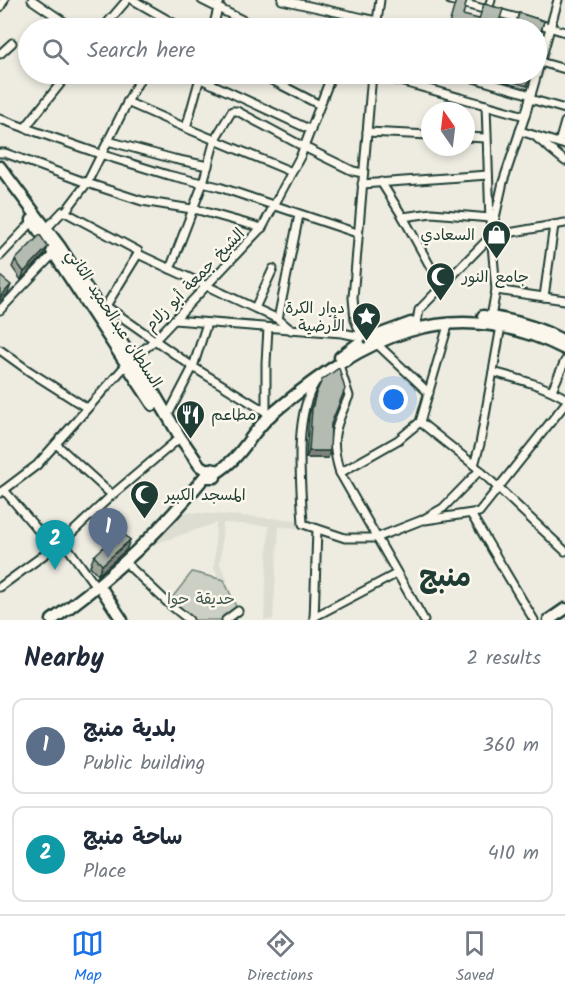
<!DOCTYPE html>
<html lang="en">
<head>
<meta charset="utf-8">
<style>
  body { margin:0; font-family:Kalam,"Playpen Sans Arabic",sans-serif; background:#f2f2f3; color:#1f2937 }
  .compass { position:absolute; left:421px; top:102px; width:54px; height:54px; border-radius:50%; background:#fff; box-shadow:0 3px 9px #0003; rotate:346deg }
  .you { position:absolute; left:394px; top:400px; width:21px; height:21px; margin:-15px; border:4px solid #fff; border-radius:50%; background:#1a73e8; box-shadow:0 0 0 9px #1a73e833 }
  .badge { display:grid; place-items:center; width:39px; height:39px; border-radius:50%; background:#1a73e8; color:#fff; font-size:20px; font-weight:700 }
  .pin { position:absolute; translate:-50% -50px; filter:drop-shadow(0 2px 3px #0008) }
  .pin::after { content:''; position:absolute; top:32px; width:21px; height:18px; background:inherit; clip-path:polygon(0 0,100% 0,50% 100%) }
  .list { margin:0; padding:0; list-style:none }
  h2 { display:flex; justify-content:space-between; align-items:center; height:78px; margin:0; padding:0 24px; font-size:26px }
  h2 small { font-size:20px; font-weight:400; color:#747a83 }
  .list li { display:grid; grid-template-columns:39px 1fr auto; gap:18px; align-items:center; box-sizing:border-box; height:96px; margin:0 12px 12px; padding:0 12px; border:2px solid #e0e1e3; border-radius:12px }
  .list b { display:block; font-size:22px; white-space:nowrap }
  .list p { margin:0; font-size:20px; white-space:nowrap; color:#747a83 }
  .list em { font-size:20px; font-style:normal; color:#747a83 }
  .icon { flex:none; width:33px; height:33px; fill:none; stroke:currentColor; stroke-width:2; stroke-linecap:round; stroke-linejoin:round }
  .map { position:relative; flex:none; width:565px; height:620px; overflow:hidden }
  .search { position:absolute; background:#fff; box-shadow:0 3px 9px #0003; left:18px; right:18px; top:18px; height:66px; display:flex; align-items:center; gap:15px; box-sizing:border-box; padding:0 21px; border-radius:33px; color:#747a83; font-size:22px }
  .sheet { height:294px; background:#fff }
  nav { display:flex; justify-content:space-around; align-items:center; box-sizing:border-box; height:84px; border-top:2px solid #e0e1e3; background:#fff; font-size:16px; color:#747a83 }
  nav a { display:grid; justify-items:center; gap:3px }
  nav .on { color:#1a73e8 }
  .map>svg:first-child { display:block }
  .built { fill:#ddddd2 }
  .green { fill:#cbcfc4; stroke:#75867c; stroke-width:1.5 }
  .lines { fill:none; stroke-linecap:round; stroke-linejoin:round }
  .minor-casing { stroke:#1f3d34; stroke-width:11 }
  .primary-casing { stroke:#1f3d34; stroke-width:15 }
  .minor { stroke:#fbf7ec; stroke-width:7 }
  .primary { stroke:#fbf7ec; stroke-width:10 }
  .wall { fill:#9ba197; stroke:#1f3d34; stroke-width:1.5 }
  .shaded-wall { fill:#7e837b; stroke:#1f3d34; stroke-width:1.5 }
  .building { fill:#b4bbb0; stroke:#1f3d34; stroke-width:1.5 }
  .labels { text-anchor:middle; stroke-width:5; stroke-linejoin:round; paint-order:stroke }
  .poi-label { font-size:16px; fill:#1f3d34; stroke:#fbf7ec; text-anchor:start }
  .street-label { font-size:16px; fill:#1f3d34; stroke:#fbf7ec }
  .park-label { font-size:16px; fill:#415a51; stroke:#fbf7ec }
  .town-label { font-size:28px; font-weight:bold; fill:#1f3d34; stroke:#fbf7ec }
</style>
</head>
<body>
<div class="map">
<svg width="565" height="620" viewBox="0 0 565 620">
  <rect width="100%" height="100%" fill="#eeece1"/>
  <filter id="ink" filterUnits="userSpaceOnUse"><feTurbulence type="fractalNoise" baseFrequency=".0167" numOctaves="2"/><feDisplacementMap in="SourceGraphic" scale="12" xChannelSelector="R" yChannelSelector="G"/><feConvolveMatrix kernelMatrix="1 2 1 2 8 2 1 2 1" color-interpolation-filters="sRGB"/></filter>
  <g filter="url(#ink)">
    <path class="built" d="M297 435 307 436 306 468 309 523 321 527 319 607H310L312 532 303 528 279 527 273 620H264L269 526 223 523 220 565 228 581 219 579 214 568 216 523 152 545 184 512 298 520 296 468Z"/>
    <path class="green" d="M192 572 224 580 238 611 226 620H189L168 603Z"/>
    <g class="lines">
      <defs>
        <g id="minor">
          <path d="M32 0 73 28"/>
          <path d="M133 0 182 28"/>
          <path d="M202 0 258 28"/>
          <path d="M282 0 377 21"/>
          <path d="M450 0 525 20"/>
          <path d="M0 7 4 0"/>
          <path d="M488 10 491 0"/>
          <path d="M536 23 565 32"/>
          <path d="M103 28 127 0"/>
          <path d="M213 28 220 0"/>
          <path d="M349 28 354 16"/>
          <path d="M376 28 380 0"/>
          <path d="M0 54 12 43"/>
          <path d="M540 62 565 69"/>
          <path d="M190 74 311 130"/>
          <path d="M201 74 186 128 292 172"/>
          <path d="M260 74 320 105"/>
          <path d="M375 74 525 116"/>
          <path d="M460 74 531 95"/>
          <path d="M530 99 565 109"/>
          <path d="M127 102 186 128"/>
          <path d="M486 105 490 222"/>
          <path d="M0 119 100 154 168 175 219 187 357 233"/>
          <path d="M25 128 68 74"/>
          <path d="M520 131 565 145"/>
          <path d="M367 132 430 135"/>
          <path d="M466 137 486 138"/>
          <path d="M537 138 565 161"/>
          <path d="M108 141 174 159 208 166"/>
          <path d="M559 143 565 122"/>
          <path d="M0 153H5L87 183 142 201 198 210 262 228"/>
          <path d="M381 182 403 217 441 286"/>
          <path d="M362 184 488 175"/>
          <path d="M65 212 87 183 132 93 143 74"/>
          <path d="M403 217 432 213 490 218"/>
          <path d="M47 228 63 211 138 251V254L104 309"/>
          <path d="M491 233 496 290 491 317"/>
          <path d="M491 236 565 223"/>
          <path d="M138 254 278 319 291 330"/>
          <path d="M0 256 33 221"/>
          <path d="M170 269 203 183 215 139 232 111H237L304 147 353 171 363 173"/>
          <path d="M496 290 565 300"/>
          <path d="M544 297 554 225"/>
          <path d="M106 306 193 367 271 415"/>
          <path d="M255 308 273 269"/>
          <path d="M0 310 56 251"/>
          <path d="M278 319 299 215"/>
          <path d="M174 320 342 333 362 337"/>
          <path d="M417 321 419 310 491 236 503 182 525 116 558 0"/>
          <path d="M362 337 355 320 353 298 372 74"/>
          <path d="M377 344 429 393"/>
          <path d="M0 350 29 371 87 408"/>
          <path d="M339 365 349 396C335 428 329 438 340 473L424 620"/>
          <path d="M493 372C518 379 543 385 565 398"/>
          <path d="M315 383C293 418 301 484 303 524L345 538H376L422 520 443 508 480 470"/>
          <path d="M552 390 565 361"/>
          <path d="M266 412V363L268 328"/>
          <path d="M167 417 193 367 207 323"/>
          <path d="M420 422 474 465 565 551"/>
          <path d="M56 444 112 495"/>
          <path d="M474 465 480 444 501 326"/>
          <path d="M340 473 398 440 420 422 449 322"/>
          <path d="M4 490 53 548"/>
          <path d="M0 493 37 465 127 364 155 340 263 226 301 155 332 74"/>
          <path d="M471 514 534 620"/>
          <path d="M425 520 479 512 565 404"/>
          <path d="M63 541 97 588"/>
          <path d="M130 567 168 603 189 620"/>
          <path d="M0 587 63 541 112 495 176 441"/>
          <path d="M314 617 396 574"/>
          <path d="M226 620 238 611"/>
          <path d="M314 620 317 529"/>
        </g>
        <g id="primary">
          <path d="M0 167 60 247 151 388 180 437 200 466 207 470 210 469 215 470V477H207V470"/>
          <path d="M32 220 153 405"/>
          <path d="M483 316C510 319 538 327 562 340"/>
          <path d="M370 338 411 323"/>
          <path d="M340 357 359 343"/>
          <path d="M216 473C244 456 249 434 272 414 363 337 450 291 565 349"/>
          <path d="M103 591 122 620"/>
          <path d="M52 620C112 578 160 532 206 475"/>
          <path d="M549 620 565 609"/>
        </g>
      </defs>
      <use href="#minor" class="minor-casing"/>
      <use href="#primary" class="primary-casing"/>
      <use href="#minor" class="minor"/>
      <use href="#primary" class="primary"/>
    </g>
    <g class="wall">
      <path d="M519 13 544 21 538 41H537V28H514Z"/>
      <path d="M501 74H531L527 86 500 78Z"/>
      <path d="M48 247 45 254 21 280 12 267 15 260Z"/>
      <path d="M316 393 331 424 330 451 328 458H306L309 415Z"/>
      <path d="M130 540 126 550 98 575 90 566 94 556Z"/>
    </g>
    <g class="shaded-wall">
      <path d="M48 247 45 254 21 280 24 272Z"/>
      <path d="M11 285 8 293 0 301V297Z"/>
      <path d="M309 451H330L328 458H306Z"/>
      <path d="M130 540 126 550 98 575 102 565Z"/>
    </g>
    <g class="building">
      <path d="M456 0H467L463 15 479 19 484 4 503 9 498 25 509 28H448Z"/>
      <path d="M519 13 544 21 541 31 537 30V28H515Z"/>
      <path d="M521 74H531L530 76Z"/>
      <path d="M40 235 48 247 24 272 15 260Z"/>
      <path d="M0 276 11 285 0 297Z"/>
      <path d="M339 368 345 389 331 424 330 451H309L312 409 316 393 322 380Z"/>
      <path d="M121 531 130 540 102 565 94 556Z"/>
    </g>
  </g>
  <defs>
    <symbol id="shop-pin" viewBox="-11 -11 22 30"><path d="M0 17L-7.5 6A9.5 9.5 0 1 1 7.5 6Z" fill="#1f3d34" stroke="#fbf7ec"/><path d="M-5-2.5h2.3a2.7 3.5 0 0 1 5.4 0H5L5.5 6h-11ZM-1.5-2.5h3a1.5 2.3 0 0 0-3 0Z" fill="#fff"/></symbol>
    <symbol id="mosque-pin" viewBox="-11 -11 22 30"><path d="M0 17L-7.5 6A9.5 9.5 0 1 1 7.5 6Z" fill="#1f3d34" stroke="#fbf7ec"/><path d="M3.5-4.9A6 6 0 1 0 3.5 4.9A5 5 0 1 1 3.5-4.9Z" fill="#fff"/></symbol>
    <symbol id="sight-pin" viewBox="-11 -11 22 30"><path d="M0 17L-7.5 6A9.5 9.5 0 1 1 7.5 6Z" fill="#1f3d34" stroke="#fbf7ec"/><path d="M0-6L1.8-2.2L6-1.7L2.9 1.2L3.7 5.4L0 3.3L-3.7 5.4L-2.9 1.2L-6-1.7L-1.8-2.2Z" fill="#fff"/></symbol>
    <symbol id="restaurant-pin" viewBox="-11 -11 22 30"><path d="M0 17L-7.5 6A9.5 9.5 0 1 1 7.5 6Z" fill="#1f3d34" stroke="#fbf7ec"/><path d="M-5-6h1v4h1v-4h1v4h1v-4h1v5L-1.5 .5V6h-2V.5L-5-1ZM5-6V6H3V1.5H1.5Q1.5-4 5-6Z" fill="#fff"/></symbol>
  </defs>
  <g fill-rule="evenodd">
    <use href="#shop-pin" x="480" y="218" width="33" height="45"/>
    <use href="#mosque-pin" x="424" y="260" width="33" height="45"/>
    <use href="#sight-pin" x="350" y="300" width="33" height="45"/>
    <use href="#restaurant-pin" x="174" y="398" width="33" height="45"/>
    <use href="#mosque-pin" x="128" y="478" width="33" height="45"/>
  </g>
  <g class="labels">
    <g class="poi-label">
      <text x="475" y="240" text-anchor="end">السعادي</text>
      <text x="462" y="282">جامع النور</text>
      <text x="345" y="313" text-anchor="end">دوار الكرة<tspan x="345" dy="18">الأرضية</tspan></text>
      <text x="211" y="420">مطاعم</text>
      <text x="165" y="500">المسجد الكبير</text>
    </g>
    <g class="street-label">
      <text transform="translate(194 279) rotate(-46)" y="6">الشيخ جمعة أبو زلام</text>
      <text transform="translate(115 318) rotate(57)" y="6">السلطان عبدالحميد الثاني</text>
    </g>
    <g class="park-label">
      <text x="201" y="604">حديقة حوا</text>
    </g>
    <g class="town-label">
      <text x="445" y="586">منبج</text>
    </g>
  </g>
</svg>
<svg class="compass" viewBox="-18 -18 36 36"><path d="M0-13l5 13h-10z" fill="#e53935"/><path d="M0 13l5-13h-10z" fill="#747a83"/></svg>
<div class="you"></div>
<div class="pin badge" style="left:108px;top:558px;background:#5c6f8a">1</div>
<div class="pin badge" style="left:55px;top:570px;background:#0f9aa8">2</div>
<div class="search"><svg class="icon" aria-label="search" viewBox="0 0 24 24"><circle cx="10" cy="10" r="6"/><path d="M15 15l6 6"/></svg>Search here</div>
</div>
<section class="sheet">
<h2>Nearby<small>2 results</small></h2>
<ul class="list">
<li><span class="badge" style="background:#5c6f8a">1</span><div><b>بلدية منبج</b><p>Public building</p></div><em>360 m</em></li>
<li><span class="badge" style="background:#0f9aa8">2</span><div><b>ساحة منبج</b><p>Place</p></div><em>410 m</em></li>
</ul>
</section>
<nav>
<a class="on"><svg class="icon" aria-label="map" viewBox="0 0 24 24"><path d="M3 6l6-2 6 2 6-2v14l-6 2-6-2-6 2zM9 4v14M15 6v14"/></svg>Map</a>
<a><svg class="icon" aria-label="directions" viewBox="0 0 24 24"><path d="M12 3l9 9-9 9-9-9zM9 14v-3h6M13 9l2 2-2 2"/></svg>Directions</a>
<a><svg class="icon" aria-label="saved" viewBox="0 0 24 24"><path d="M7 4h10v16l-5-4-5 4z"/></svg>Saved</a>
</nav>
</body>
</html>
